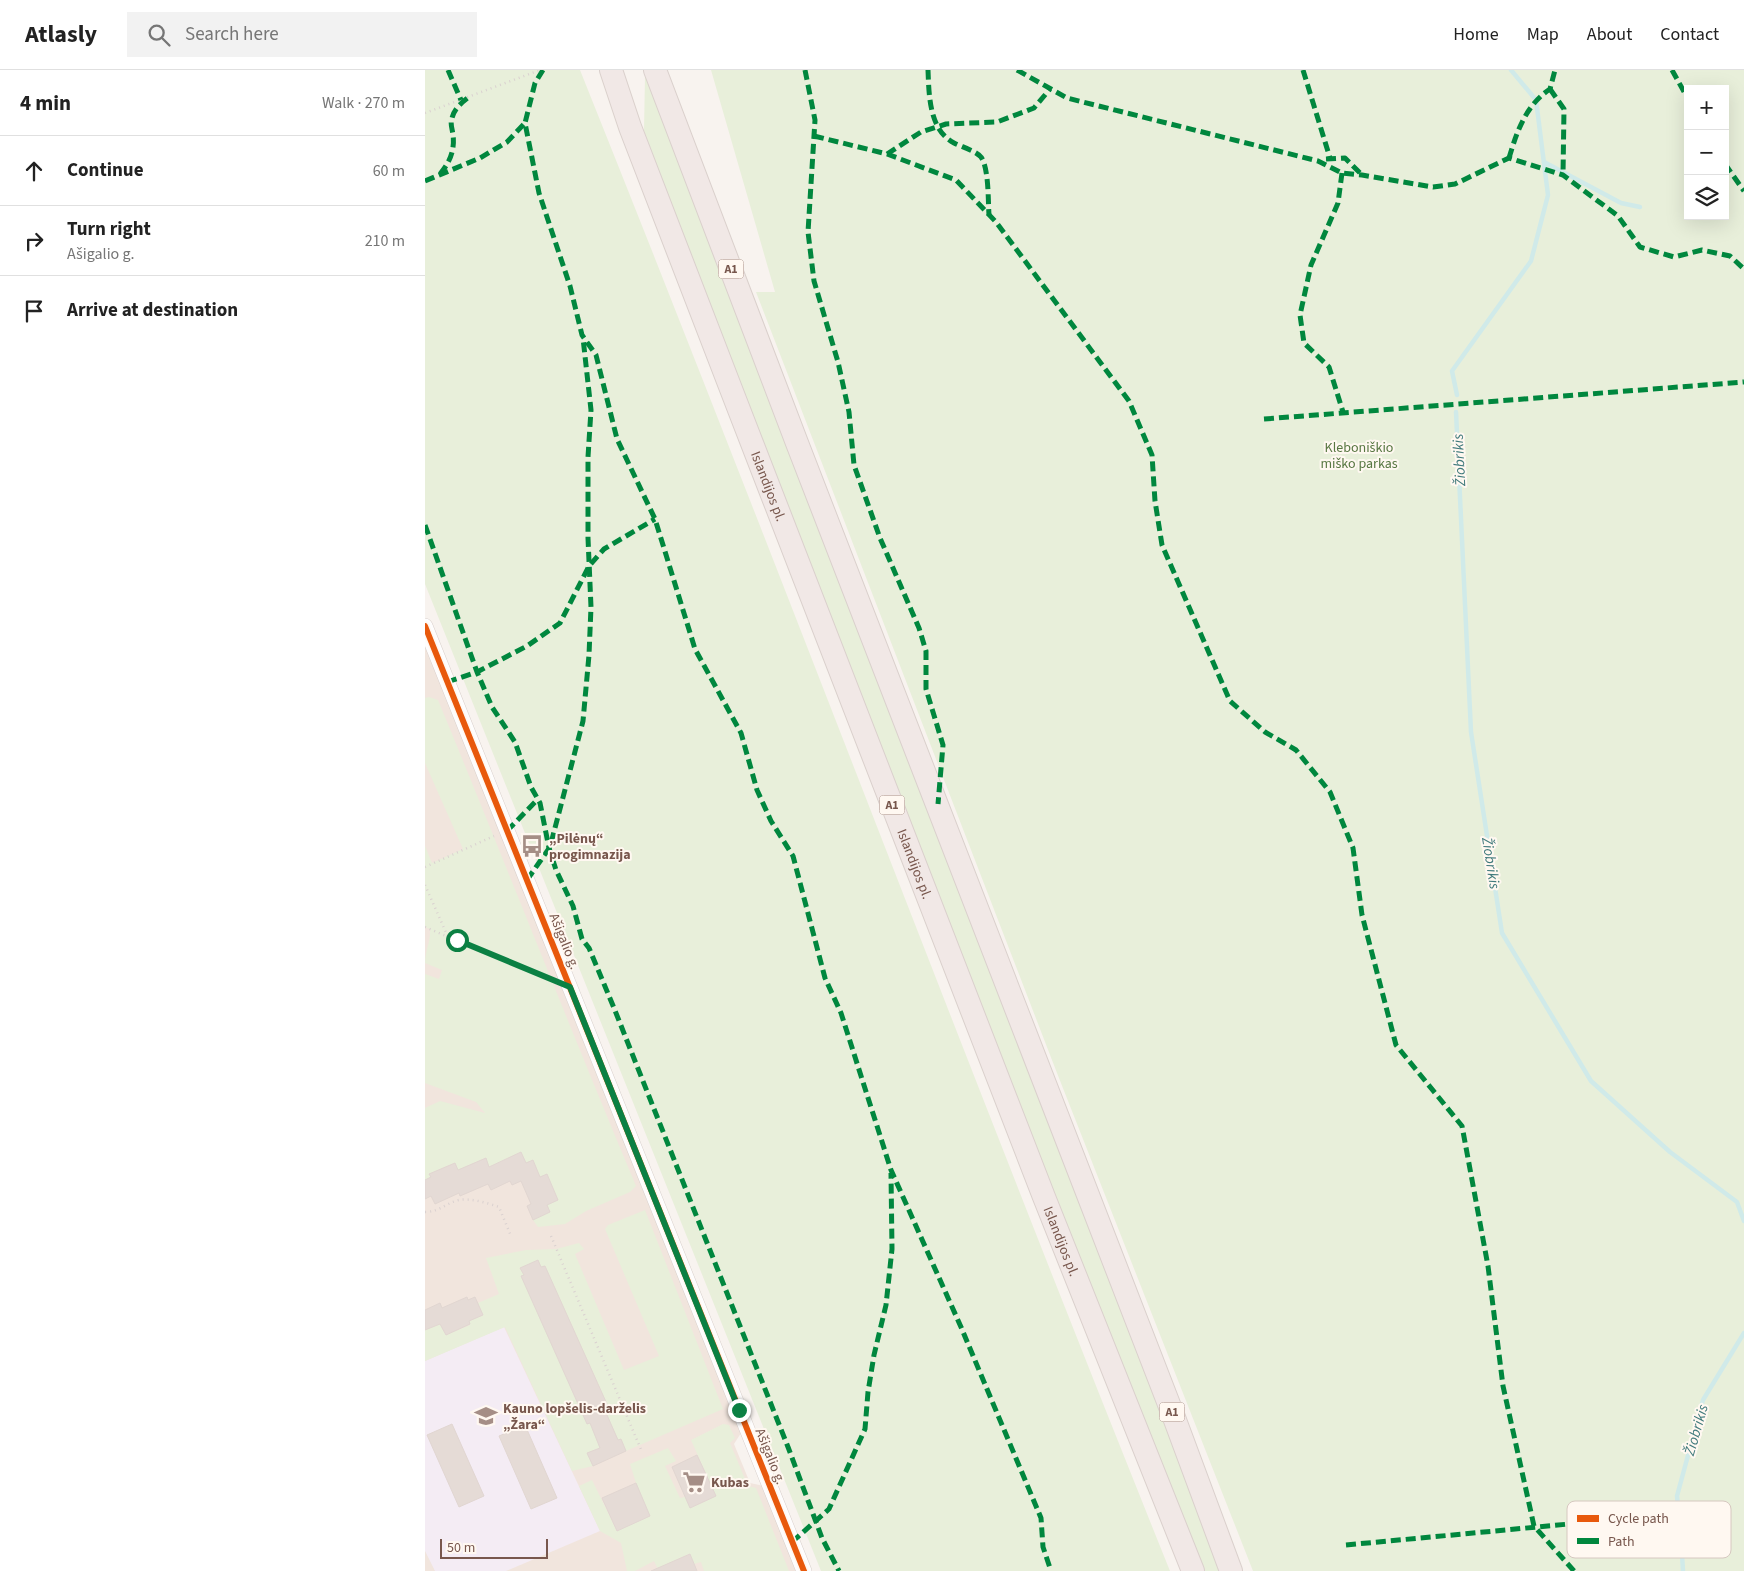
<!DOCTYPE html>
<html lang="en">
<head>
<meta charset="utf-8">
<style>
  body { margin:0; font-family:"Source Sans 3",sans-serif; background:#f2f2f2; color:#222 }
  .controls { position:absolute; right:15px; top:15px; display:grid; overflow:hidden; border-radius:0px; box-shadow:0 5px 20px #0002 }
  .controls button { width:45px; height:45px; display:grid; place-items:center; padding:0; border:0; border-bottom:1px solid #e0e0e0; background:#fff; color:#222; font:25px sans-serif }
  .scale { position:absolute; left:15px; bottom:12px; width:108px; box-sizing:border-box; padding-left:5px; border:2px solid #78574d; border-top:0; font-size:14px; line-height:18px; white-space:nowrap; color:#78574d; -webkit-text-stroke:4px #fff8f1; paint-order:stroke }
  .stop { position:absolute; width:15px; height:15px; margin:-11px; border:4px solid #0b8043; border-radius:50%; background:#fff }
  .stop.end { background:#0b8043; border-color:#fff; box-shadow:0 1px 5px #0008 }
  .list { margin:0; padding:0; list-style:none }
  h2 { display:flex; justify-content:space-between; align-items:center; height:65px; margin:0; padding:0 20px; font-size:21px }
  h2 small { font-size:16px; font-weight:400; color:#767676 }
  .list li { display:grid; grid-template-columns:32px 1fr auto; gap:15px; align-items:center; box-sizing:border-box; height:70px; padding:0 20px; border-top:1px solid #e0e0e0 }
  .list b { display:block; font-size:19px; white-space:nowrap }
  .list p { margin:0; font-size:16px; white-space:nowrap; color:#767676 }
  .list em { font-size:16px; font-style:normal; color:#767676 }
  .icon { flex:none; width:28px; height:28px; fill:none; stroke:currentColor; stroke-width:2; stroke-linecap:round; stroke-linejoin:round }
  .map { position:relative; flex:none; width:1319px; height:1501px; overflow:hidden }
  header { display:flex; align-items:center; gap:30px; box-sizing:border-box; height:70px; padding:0 25px; background:#fff; border-bottom:1px solid #e0e0e0 }
  header strong { font-size:24px }
  nav { display:flex; gap:28px; margin-inline-start:auto; font-size:18px }
  .search { width:350px; height:45px; background:#f2f2f2; display:flex; align-items:center; gap:12px; box-sizing:border-box; padding:0 18px; border-radius:0px; color:#767676; font-size:19px }
  main { display:flex }
  aside { flex:1; background:#fff }
  .map>svg:first-child { display:block }
  .residential { fill:#f1e5dd }
  .education { fill:#f4ecf4 }
  .green { fill:#e8efda; fill-rule:evenodd }
  .lines { fill:none; stroke-linecap:round; stroke-linejoin:round }
  .stream { stroke:#d0eae9; stroke-width:4.5 }
  .building { fill:#e5dbd6; stroke:#e1d6d1 }
  .minor-casing { stroke:#d8cfcb; stroke-width:16 }
  .highway-casing { stroke:#dad0cc; stroke-width:24 }
  .path { stroke:#dad1d0; stroke-width:2.5; stroke-dasharray:1 4; stroke-linecap:butt }
  .minor { stroke:#fefdfd; stroke-width:15 }
  .highway { stroke:#f1e8e6; stroke-width:22 }
  .quiet { stroke:#00873e; stroke-width:5; stroke-dasharray:10 5; stroke-linecap:butt }
  .cycleway-casing { stroke:#fff8f1; stroke-width:9 }
  .cycleway { stroke:#e8590c; stroke-width:6 }
  .route { stroke:#0b8043; stroke-width:6 }
  .labels { text-anchor:middle; stroke-width:4; stroke-linejoin:round; paint-order:stroke }
  .shield { fill:#fff8f1; stroke:#a0877e; stroke-width:1 }
  .shield-label { font-size:12px; font-weight:bold; fill:#78574d }
  .park-label { font-size:14px; fill:#587742; stroke:#fff8f1 }
  .street-label { font-size:14px; fill:#78574d; stroke:#fff8f1 }
  .poi-label { font-size:14px; font-weight:bold; fill:#78574d; stroke:#fff8f1; text-anchor:start }
  .water-label { font-size:15px; font-style:italic; fill:#407a7c; stroke:#fff8f1 }
  .key { fill:#fff8f1; stroke:#d6c8c0; stroke-width:1 }
  .key-label { font-size:14px; fill:#78574d }
</style>
</head>
<body>
<header>
<strong>Atlasly</strong>
<div class="search"><svg class="icon" aria-label="search" viewBox="0 0 24 24"><circle cx="10" cy="10" r="6"/><path d="M15 15l6 6"/></svg>Search here</div>
<nav><a>Home</a><a>Map</a><a>About</a><a>Contact</a></nav>
</header>
<main>
<aside>
<h2>4 min<small>Walk · 270 m</small></h2>
<ul class="list">
<li><svg class="icon" aria-label="ahead" viewBox="0 0 24 24"><path d="M12 20V5M6 11l6-6 6 6"/></svg><div><b>Continue</b></div><em>60 m</em></li>
<li><svg class="icon" aria-label="right" viewBox="0 0 24 24"><path d="M7 20v-9h11M14 6l5 5-5 5"/></svg><div><b>Turn right</b><p>Ašigalio g.</p></div><em>210 m</em></li>
<li><svg class="icon" aria-label="arrive" viewBox="0 0 24 24"><path d="M6 21V4h12l-3 4 3 4H6"/></svg><div><b>Arrive at destination</b></div></li>
</ul>
</aside>
<div class="map">
<svg width="1319" height="1501" viewBox="0 0 1319 1501">
  <rect width="100%" height="100%" fill="#f8f3ef"/>
  <path class="residential" d="M0 572 146 941 316 1363 309 1374 325 1413 339 1416 372 1501H0Z"/>
  <path class="education" d="M79 1257 175 1461 81 1501H10L0 1481V1291Z"/>
  <g class="green">
    <path d="M0 0H155C355 499 544 1002 745 1501H396L0 514Z"/>
    <path d="M286 0H1319V1501H828L632 1003 331 222H350ZM1263 19H1300V146H1263Z"/>
    <path d="M220 6 246 73 800 1501H776L267 189 219 61Z"/>
    <path d="M4 627 13 630C80 792 143 954 211 1116L205 1122 161 1141 140 1154 113 1157 108 1150 125 1142 122 1135 133 1130 122 1105 115 1107 108 1091 101 1093 96 1083 64 1097 60 1088 40 1097 35 1104 29 1093 4 1104 6 1107 0 1110V1038L15 1031 60 1043 51 1032 0 1013V904L14 909 17 900 0 893C0 881 6 871 5 859L0 857V776L7 793 38 779 0 693V628Z"/>
    <path d="M220 1140 298 1339 201 1381 195 1369 162 1383 168 1396 147 1401 80 1257 0 1291V1260L15 1254 21 1265 45 1255 44 1251 58 1245 53 1233 74 1224 61 1188 101 1180 131 1179 154 1173 159 1179 150 1184 199 1300 234 1286 180 1159 183 1155Z"/>
    <path d="M298 1354 304 1355 310 1368 305 1373 323 1416 331 1418 364 1501H279L276 1492 269 1494 264 1484 242 1494 234 1501 229 1491 210 1501H202L196 1473 175 1461 154 1416 167 1410 192 1461 225 1446 211 1413 205 1394 243 1378 251 1391 240 1396 255 1428 260 1427 266 1438 291 1426 266 1370Z"/>
  </g>
  <g class="lines">
    <g class="stream">
      <path d="M1119 92 1196 133 1215 137"/>
      <path d="M1032 325 1027 301 1106 191 1123 125 1111 30 1086 0"/>
      <path d="M1031 342 1046 662 1077 863 1166 1011 1245 1082 1312 1132 1319 1151"/>
      <path d="M1253 1436 1252 1426 1278 1330 1319 1263"/>
      <path d="M1255 1451 1258 1501"/>
    </g>
  </g>
  <g class="building">
    <path d="M96 1082 101 1093 108 1090 115 1107 122 1104 133 1130 122 1135 125 1142 108 1150 102 1136 106 1134 96 1111 87 1115 85 1111 66 1120 63 1114 35 1126 34 1123 10 1134 6 1126 0 1129V1110L6 1107 4 1104 30 1093 33 1100 61 1088 64 1097Z"/>
    <path d="M113 1190 116 1197 120 1196 186 1343 182 1345 193 1370 196 1369 201 1381 168 1396 162 1383 175 1378 165 1353 162 1354 96 1206 99 1205 95 1198Z"/>
    <path d="M42 1227 43 1230 50 1227 58 1245 44 1251 45 1254 21 1265 15 1254 0 1260V1240L15 1233 17 1238Z"/>
    <path d="M27 1354 59 1426 34 1437 2 1365Z"/>
    <path d="M100 1355 132 1428 106 1439 74 1366Z"/>
    <path d="M272 1385 291 1426 265 1438 247 1397Z"/>
    <path d="M211 1413 225 1446 192 1461 177 1428Z"/>
    <path d="M265 1484 272 1501H226Z"/>
  </g>
  <g class="lines">
    <defs>
      <path id="minor" d="M0 556 379 1501"/>
      <g id="highway">
        <path id="s1" d="M186 0 205 57 306 319 619 1127 768 1501"/>
        <path d="M230 0 372 373 747 1342 806 1501"/>
      </g>
    </defs>
    <use href="#minor" class="minor-casing"/>
    <use href="#highway" class="highway-casing"/>
    <g class="path">
      <path d="M0 43 115 0"/>
      <path d="M0 797 69 766"/>
      <path d="M0 815 23 867 127 910"/>
      <path d="M0 857 21 866"/>
      <path d="M0 1142C14 1142 21 1133 34 1130 47 1128 62 1133 74 1137L86 1166"/>
      <path d="M126 1166 217 1382"/>
    </g>
    <use href="#minor" class="minor"/>
    <use href="#highway" class="highway"/>
    <g class="quiet">
      <path d="M23 0 36 30"/>
      <path d="M118 0 110 13 100 53 114 123 145 216 157 265 171 285 192 369 230 449 270 579 316 663 332 720 346 751 368 786 400 908 416 943 466 1100 536 1257 616 1448 618 1477 626 1501"/>
      <path d="M380 0 390 50 383 162 389 211 413 292 424 342 429 395 455 468 494 558 501 581V619L518 675 513 734"/>
      <path d="M503 0C504 25 504 60 529 73 537 77 551 81 556 87 564 98 563 131 564 145"/>
      <path d="M592 0 642 28 893 91 917 103 937 105 1008 117 1030 114 1084 88 1138 105 1193 146 1215 177 1249 187 1277 180 1305 186 1319 199"/>
      <path d="M878 0 905 88"/>
      <path d="M1247 0 1263 29"/>
      <path d="M1125 19 1139 39 1138 105"/>
      <path d="M389 66 462 84 531 110 571 152 704 331 727 385 730 431 737 475 805 631 840 662 871 680 905 722 928 778 937 845 971 975 1037 1056 1063 1196 1078 1316 1109 1456 1149 1501"/>
      <path d="M462 84 496 62 521 54 572 52 609 38 625 19"/>
      <path d="M1084 88C1092 61 1101 35 1125 19L1130 0"/>
      <path d="M901 89 920 88 937 105"/>
      <path d="M1300 94 1319 121"/>
      <path d="M917 103 913 133 886 195 875 245 879 273 904 297 918 342"/>
      <path d="M15 104C25 92 30 80 28 64 27 59 25 53 27 48 29 39 36 33 44 27"/>
      <path d="M0 111 55 88 82 72 100 53"/>
      <path d="M839 349 1319 312"/>
      <path d="M0 455 52 602 67 637 90 672 106 717 115 733 124 778 131 800 148 836 157 869 164 878 189 938 363 1377 397 1468 414 1501"/>
      <path d="M22 612 52 602 102 576 135 553 164 496 179 479 230 449"/>
      <path d="M82 761 113 729"/>
      <path d="M102 810 125 777 158 651 164 585 166 537 163 468V387L166 340 158 268"/>
      <path d="M367 1472 404 1439 440 1359 443 1322 449 1285 461 1235 467 1179 466 1103"/>
      <path d="M921 1475 1261 1443"/>
    </g>
    <defs>
      <path id="cycleway" d="M0 556 379 1501"/>
    </defs>
    <use href="#cycleway" class="cycleway-casing"/>
    <use href="#cycleway" class="cycleway"/>
  </g>
  <g class="lines">
    <path class="route" d="M32 870 145 917 314 1340"/>
  </g>
  <defs>
    <symbol id="bus-bare" viewBox="-9 -9 18 18"><path d="M-5-6H5V4H4V6H2V4H-2V6H-4V4H-5ZM-3.5-4V0h7V-4ZM-3.5 1.2v1.5H-2V1.2ZM2 1.2v1.5H3.5V1.2Z" fill="#a58e86" stroke="#fff8f1" stroke-width="2.5" paint-order="stroke"/></symbol>
    <symbol id="school-bare" viewBox="-9 -9 18 18"><path d="M0-5L7-2L0 1L-7-2ZM-4 1L0 2.5L4 1V4Q0 6-4 4Z" fill="#a58e86" stroke="#fff8f1" stroke-width="2.5" paint-order="stroke"/></symbol>
    <symbol id="supermarket-bare" viewBox="-9 -9 18 18"><path d="M-6-5.5h2.5l.6 2H6L4.5 2H-2.5L-4.4-4H-6ZM-1.5 3.2a1.3 1.3 0 1 0 .1 0ZM3 3.2a1.3 1.3 0 1 0 .1 0Z" fill="#a58e86" stroke="#fff8f1" stroke-width="2.5" paint-order="stroke"/></symbol>
  </defs>
  <g fill-rule="evenodd">
    <use href="#bus-bare" x="91" y="760" width="32" height="32"/>
    <use href="#school-bare" x="45" y="1330" width="32" height="32"/>
    <use href="#supermarket-bare" x="253" y="1396" width="32" height="32"/>
  </g>
  <g class="labels">
    <g class="shield">
      <rect x="293.5" y="189.5" width="25" height="19" rx="4"/>
      <rect x="454.5" y="725.5" width="25" height="19" rx="4"/>
      <rect x="734.5" y="1332.5" width="25" height="19" rx="4"/>
    </g>
    <g class="shield-label">
      <text x="306" y="203">A1</text>
      <text x="467" y="739">A1</text>
      <text x="747" y="1346">A1</text>
    </g>
    <g class="park-label">
      <text x="934" y="382">Kleboniškio<tspan x="934" dy="16">miško parkas</tspan></text>
    </g>
    <g class="street-label">
      <text dy="5" stroke="none"><textPath href="#s1" startOffset="445">Islandijos pl.</textPath></text>
      <text dy="5" stroke="none"><textPath href="#s1" startOffset="850">Islandijos pl.</textPath></text>
      <text transform="translate(140 871) rotate(68)" y="5">Ašigalio g.</text>
      <text dy="5" stroke="none"><textPath href="#s1" startOffset="1255">Islandijos pl.</textPath></text>
      <text transform="translate(346 1386) rotate(68)" y="5">Ašigalio g.</text>
    </g>
    <g class="poi-label">
      <text x="124" y="773">„Pilėnų“<tspan x="124" dy="16">progimnazija</tspan></text>
      <text x="78" y="1343">Kauno lopšelis-darželis<tspan x="78" dy="16">„Žara“</tspan></text>
      <text x="286" y="1417">Kubas</text>
    </g>
    <g class="water-label">
      <text transform="translate(1034 390) rotate(-93)" y="5">Žiobrikis</text>
      <text transform="translate(1066 793) rotate(81)" y="5">Žiobrikis</text>
      <text transform="translate(1271 1360) rotate(-74)" y="5">Žiobrikis</text>
    </g>
  </g>
  <rect x="1142" y="1431" width="164" height="57" rx="8" class="key"/>
  <rect x="1152" y="1445" width="22" height="7" fill="#e8590c"/>
  <rect x="1152" y="1468" width="22" height="6" fill="#00873e"/>
  <g class="key-label">
    <text x="1183" y="1453">Cycle path</text>
    <text x="1183" y="1476">Path</text>
  </g>
</svg>
<div class="controls">
<button>+</button>
<button>−</button>
<button><svg class="icon" aria-label="layers" viewBox="0 0 24 24"><path d="M12 4l9 5-9 5-9-5zM3 14l9 5 9-5"/></svg></button>
</div>
<div class="scale">50 m</div>
<div class="stop" style="left:32px;top:870px"></div>
<div class="stop end" style="left:314px;top:1340px"></div>
</div>
</main>
</body>
</html>
